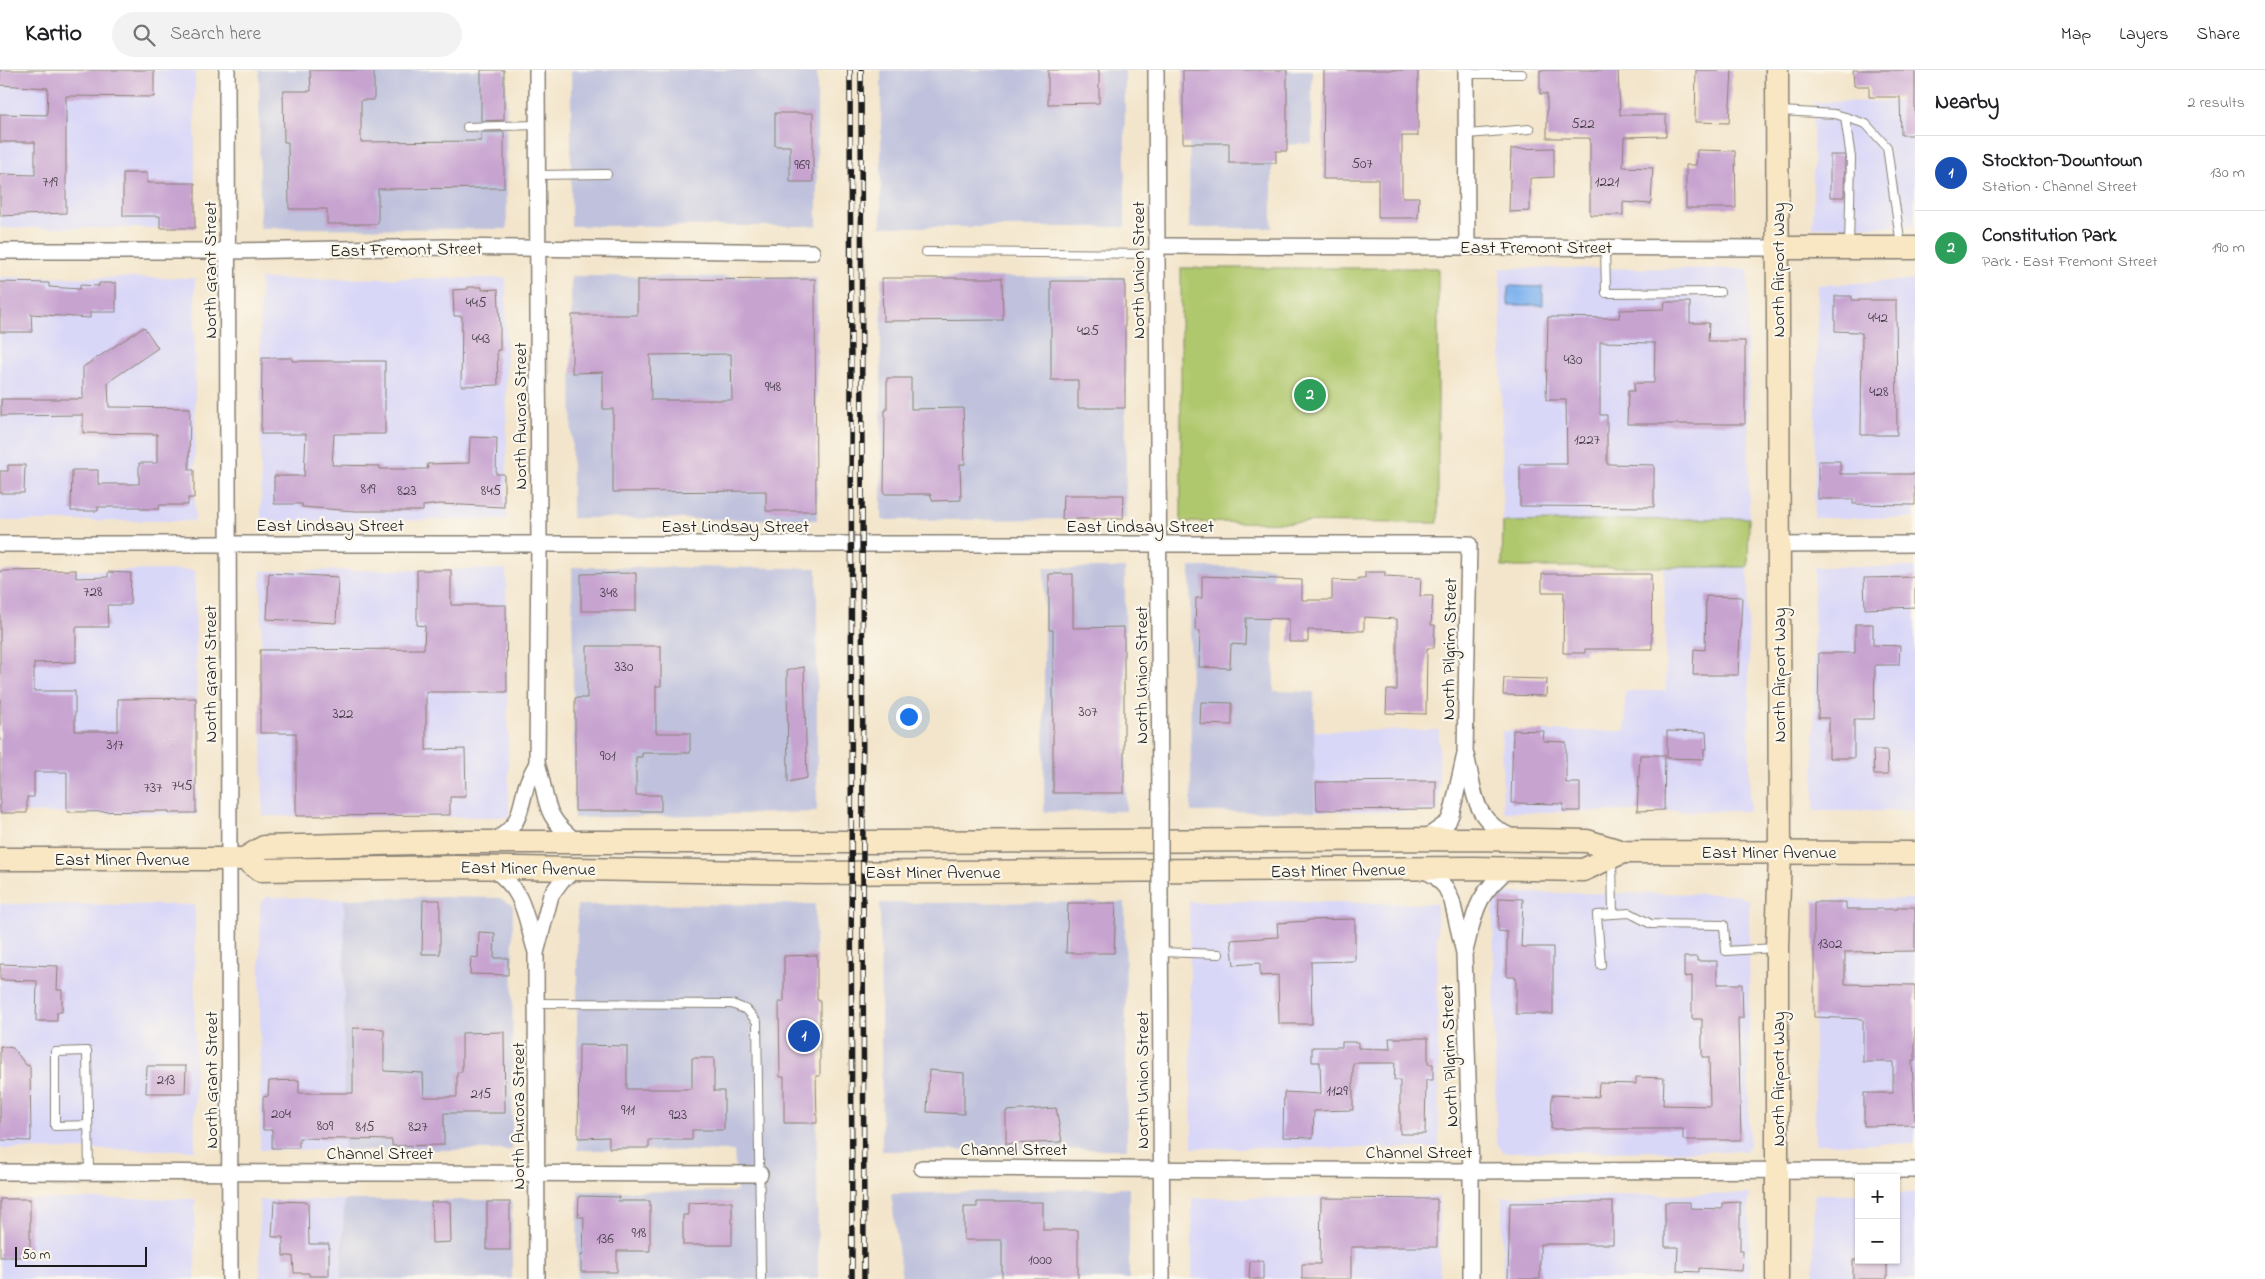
<!DOCTYPE html>
<html lang="en">
<head>
<meta charset="utf-8">
<style>
  body { margin:0; font-family:"Indie Flower",sans-serif; background:#f2f2f2; color:#202124 }
  .controls { position:absolute; right:15px; bottom:15px; display:grid; overflow:hidden; border-radius:0px; box-shadow:0 1px 4px #0004 }
  .controls button { width:45px; height:45px; display:grid; place-items:center; padding:0; border:0; border-bottom:1px solid #e0e0e0; background:#fff; color:#202124; font:25px sans-serif }
  .scale { position:absolute; left:15px; bottom:12px; width:132px; box-sizing:border-box; padding-left:5px; border:2px solid #1c1c1c; border-top:0; font-size:14px; line-height:18px; white-space:nowrap; color:#1c1c1c; -webkit-text-stroke:4px #fbf7ec; paint-order:stroke }
  .you { position:absolute; left:908px; top:646px; width:18px; height:18px; margin:-12px; border:4px solid #fff; border-radius:50%; background:#1a73e8; box-shadow:0 0 0 8px #1a73e833 }
  .badge { display:grid; place-items:center; width:32px; height:32px; border-radius:50%; background:#ea580c; color:#fff; font-size:16px; font-weight:700 }
  .pin { position:absolute; translate:-50% -50%; border:2px solid #fff; box-shadow:0 1px 5px #0006 }
  .list { margin:0; padding:0; list-style:none }
  h2 { display:flex; justify-content:space-between; align-items:center; height:65px; margin:0; padding:0 20px; font-size:21px }
  h2 small { font-size:16px; font-weight:400; color:#757577 }
  .list li { display:grid; grid-template-columns:32px 1fr auto; gap:15px; align-items:center; box-sizing:border-box; height:75px; padding:0 20px; border-top:1px solid #e0e0e0 }
  .list b { display:block; font-size:19px; white-space:nowrap }
  .list p { margin:0; font-size:16px; white-space:nowrap; color:#757577 }
  .list em { font-size:16px; font-style:normal; color:#757577 }
  .icon { flex:none; width:28px; height:28px; fill:none; stroke:currentColor; stroke-width:2; stroke-linecap:round; stroke-linejoin:round }
  .map { position:relative; flex:none; width:1915px; height:1209px; overflow:hidden }
  header { display:flex; align-items:center; gap:30px; box-sizing:border-box; height:70px; padding:0 25px; background:#fff; border-bottom:1px solid #e0e0e0 }
  header strong { font-size:24px }
  nav { display:flex; gap:28px; margin-inline-start:auto; font-size:18px }
  .search { width:350px; height:45px; background:#f2f2f2; display:flex; align-items:center; gap:12px; box-sizing:border-box; padding:0 18px; border-radius:28px; color:#757577; font-size:19px }
  main { display:flex }
  aside { flex:1; background:#fff }
  .map>svg:first-child { display:block }
  .built { fill:#d9d7f8 }
  .industrial { fill:#c0c2dd }
  .green { fill:#b0c86d; stroke:#667244 }
  .water { fill:#82b4ee; stroke:#4f6885 }
  .building { fill:#c7a3d0; fill-rule:evenodd }
  .lines { fill:none; stroke-linecap:round; stroke-linejoin:round }
  .lane-casing { stroke:#888074; stroke-width:10 }
  .street-casing { stroke:#888074; stroke-width:18 }
  .secondary-casing { stroke:#888074; stroke-width:25 }
  .lane { stroke:#fff; stroke-width:8 }
  .street { stroke:#fff; stroke-width:15 }
  .secondary { stroke:#f9e7c3; stroke-width:22 }
  .rail-casing { stroke:#1c1c1c; stroke-width:5.5 }
  .rail { stroke:#fbf7ec; stroke-width:4; stroke-dasharray:11; stroke-linecap:butt }
  .street-bridge-casing { stroke:#888074; stroke-width:18; stroke-linecap:butt }
  .street-bridge { stroke:#fff; stroke-width:15 }
  .labels { text-anchor:middle; stroke-width:4.5; stroke-linejoin:round; paint-order:stroke }
  .number-label { font-size:15px; fill:#473e49 }
  .street-label { font-size:18px; fill:#1c1c1c; stroke:#fbf7ec }
</style>
</head>
<body>
<header>
<strong>Kartio</strong>
<div class="search"><svg class="icon" aria-label="search" viewBox="0 0 24 24"><circle cx="10" cy="10" r="6"/><path d="M15 15l6 6"/></svg>Search here</div>
<nav><a>Map</a><a>Layers</a><a>Share</a></nav>
</header>
<main>
<div class="map">
<svg width="1915" height="1209" viewBox="0 0 1915 1209">
  <rect width="100%" height="100%" fill="#fbf7ec"/>
  <filter id="ink" filterUnits="userSpaceOnUse"><feTurbulence type="fractalNoise" baseFrequency=".02" numOctaves="2"/><feDisplacementMap in="SourceGraphic" scale="10" xChannelSelector="R" yChannelSelector="G"/><feConvolveMatrix kernelMatrix="1 2 1 2 8 2 1 2 1" color-interpolation-filters="sRGB"/></filter>
  <filter id="wash" filterUnits="userSpaceOnUse"><feTurbulence type="fractalNoise" baseFrequency=".0096" numOctaves="4" result="noise"/><feDisplacementMap in="SourceGraphic" scale="20" xChannelSelector="R" yChannelSelector="G"/><feGaussianBlur stdDeviation="1.12" result="paint"/><feColorMatrix in="noise" values="0 0 0 0 0 0 0 0 0 0 0 0 0 0 0 0 0 1.4 0 .05"/><feComposite in="paint" operator="in"/></filter>
  <g filter="url(#wash)">
    <rect width="100%" height="100%" fill="#f3e5cb"/>
    <g class="built">
      <rect x="0" y="0" width="195" height="158"/>
      <path d="M1915 31V156L1813 157V32Z"/>
      <path d="M1500 198 1748 199 1749 448 1503 452Z"/>
      <path d="M0 207 195 208V451H0Z"/>
      <path d="M506 208 507 450 261 451 260 209Z"/>
      <path d="M1915 210V448H1814L1818 215Z"/>
      <path d="M1664 497H1748L1750 741 1503 742 1502 661H1625V621H1666Z"/>
      <rect x="1814" y="497" width="101" height="244"/>
      <path d="M506 499 509 747 263 746 261 501Z"/>
      <path d="M195 500 198 745 0 742V501Z"/>
      <path d="M1439 660V742L1315 741 1314 661Z"/>
      <path d="M1507 823 1734 824 1749 830V1075L1745 1081 1502 1082 1496 1073 1493 826Z"/>
      <path d="M267 827 344 829V1080H260V834Z"/>
      <path d="M1915 829V1073L1815 1074 1814 830Z"/>
      <path d="M1274 831 1437 834 1439 1078H1192L1189 832Z"/>
      <path d="M0 834 195 835V1080L0 1079Z"/>
      <path d="M1896 1123H1915V1209H1814V1124H1859V1190H1896Z"/>
      <path d="M1749 1124 1750 1209H1503L1502 1127Z"/>
      <path d="M1439 1127 1440 1209H1192V1128Z"/>
      <rect x="0" y="1129" width="195" height="80"/>
      <path d="M259 1130H344L341 1209H260Z"/>
    </g>
    <g class="industrial">
      <path d="M259 0H506L507 159 260 158Z"/>
      <rect x="571" y="0" width="246" height="156"/>
      <rect x="881" y="0" width="244" height="157"/>
      <path d="M1190 0H1312V74L1272 75V158H1189Z"/>
      <path d="M571 206 817 207V450L572 448Z"/>
      <path d="M881 207H1125L1126 449 881 450Z"/>
      <path d="M572 497 817 498V742L574 748Z"/>
      <path d="M1190 497H1273L1274 621 1314 622 1315 741 1191 742Z"/>
      <path d="M1044 498H1125L1126 741 1044 742Z"/>
      <path d="M440 827 500 828 513 836 512 1080H344V829Z"/>
      <path d="M1125 832 1127 1079 882 1081 880 833Z"/>
      <path d="M815 834 818 1209H577L578 1121 737 1122 734 1081 577 1080V835Z"/>
      <path d="M1129 1118V1209H902L891 1124Z"/>
      <path d="M344 1130H512V1209H341Z"/>
    </g>
    <g class="green">
      <path d="M1181 198H1438V453L1181 452Z"/>
      <path d="M1749 448 1748 497H1502L1503 452Z"/>
    </g>
    <path class="water" d="M1508 216 1543 217V235H1508Z"/>
    <g id="blocks">
      <g class="building">
        <path d="M0 0H154V27L66 26V143L0 146V104L35 105V72H0V44L47 45 48 18 0 15Z"/>
        <path d="M310 0H374V30H361V72L481 71V62H504V118L378 119V154H327V139H289L288 72H284L283 21H311Z"/>
        <path d="M481 0H504V50L481 51Z"/>
        <path d="M1048 0H1099V33L1048 34Z"/>
        <path d="M1183 0H1287V81H1276V93H1229V73H1183Z"/>
        <path d="M1324 0H1418V66H1402V127H1419L1418 148H1378V109H1323Z"/>
        <path d="M1540 0H1618L1620 45H1666V66L1624 67 1623 97 1653 98 1651 134 1623 132V145H1590V68H1547V24H1540Z"/>
        <path d="M1696 0H1732L1729 53 1695 52Z"/>
        <path d="M1853 0H1915V65H1901L1900 27H1869V16H1854Z"/>
        <path d="M775 43H813V112H790V76H775Z"/>
        <path d="M1554 78V107L1530 108V141L1509 142 1511 79Z"/>
        <path d="M1697 80 1735 81 1736 138H1686V95H1696Z"/>
        <path d="M1830 85H1845L1844 127H1830Z"/>
        <path d="M123 103H147V113H195V158H160V146H123Z"/>
        <path d="M882 208H1002L1003 250 883 251Z"/>
        <path d="M815 209 816 441H766V421L613 422V339H603V302L572 303V245H637V210ZM731 284 732 330H651L650 285Z"/>
        <path d="M1051 211H1125V338H1078V310H1051Z"/>
        <path d="M0 212 49 213V217L80 219V215L99 216V213H116V242H90V248L31 244 32 262H0Z"/>
        <path d="M468 217H482V220L498 219 500 255V280H497L498 315 461 316 462 246H454L453 220 468 219Z"/>
        <path d="M1835 226H1852V230H1896L1897 365H1861L1862 263H1859V262L1835 261Z"/>
        <path d="M1665 232H1690V253H1709L1708 271H1745V354H1627L1628 321H1634V313H1654L1655 273 1600 272V345H1607V394L1654 395V437L1520 436V394H1567L1566 330H1546L1548 247 1619 248 1620 240 1664 239Z"/>
        <path d="M144 257 158 278 108 312 109 337 190 338 189 400H194V428H188V435H159V439H140V437H98V441H71L72 400H98V414H139V393H157V364L83 363V345L1 346V329H83V297Z"/>
        <path d="M262 288H292V291H385V364H334L332 395 380 396V399H428L427 394 469 393 470 367 497 368 496 404H504V437L440 434 423 436V441H355L302 437V434H274V406H304L306 364H261Z"/>
        <path d="M887 308H911V339L963 338 965 394H960L961 430 933 431 930 424H884L885 340H887Z"/>
        <path d="M1818 391H1840V404H1915V435L1853 434V429H1818Z"/>
        <path d="M8 395H25L24 423H0V401H8Z"/>
        <path d="M1063 425H1124L1123 449H1062Z"/>
        <path d="M76 500V508L108 507V502L131 503 130 535H107L108 557H76V592L34 593V621H75V661H118V629L196 628V743H169V741L67 742V702H34V727H27V743H0V501Z"/>
        <path d="M417 500H451V535H506L507 622H426V680L465 679 466 727H450V745L296 746V663H260V580L424 579 425 556 417 555Z"/>
        <path d="M1365 502H1385V506L1421 508 1420 526H1433L1431 555H1435L1434 578H1427L1426 644 1386 643 1387 620H1397V549L1364 547V561L1308 560V572H1289V549L1246 548 1245 575 1231 574 1230 598 1199 597 1200 561 1195 560 1196 528H1202V506L1302 510V530H1332V510L1358 511V508H1365Z"/>
        <path d="M269 503 338 507 336 553 267 549Z"/>
        <path d="M636 503V541H581V504Z"/>
        <path d="M1049 504H1073V558L1124 557V723H1053V560H1049Z"/>
        <path d="M1542 504H1651L1652 579H1585V583H1563L1564 522H1542Z"/>
        <path d="M1915 507V537L1865 539 1864 508Z"/>
        <path d="M1706 526 1742 527 1738 605H1693L1694 579 1705 580Z"/>
        <path d="M1855 554H1873V575L1900 576 1899 595H1875L1874 649H1854V688H1829V648H1818L1819 583H1855Z"/>
        <path d="M587 576H661V616H656V663H690V683H642V687H636V725H661V741H575V628H587Z"/>
        <path d="M804 597 807 708 788 712 787 600Z"/>
        <path d="M1504 608 1547 609 1546 626 1503 625Z"/>
        <path d="M1201 632 1232 633V655L1200 654Z"/>
        <path d="M1513 660 1544 661 1543 671 1566 672V713H1580V741H1563L1564 734 1511 733Z"/>
        <path d="M1667 661 1706 662 1707 679H1704V689L1667 688Z"/>
        <path d="M1873 680H1887L1888 705H1874Z"/>
        <path d="M1640 685H1665L1664 740 1637 741Z"/>
        <path d="M1436 711V739L1317 740 1316 712Z"/>
        <path d="M1499 828 1523 829 1521 877H1553V944H1516V907H1507V862L1498 861Z"/>
        <path d="M423 830H440V884H422Z"/>
        <path d="M1814 832H1846V839H1898V837H1915V881L1845 882V914L1915 915V991H1912L1915 1055 1864 1056V1023H1893V992H1863V949L1814 947Z"/>
        <path d="M1068 833H1116L1114 883H1066Z"/>
        <path d="M1355 849V891L1311 892 1312 954H1279L1278 905 1260 906V893L1234 895 1231 870 1278 867 1277 853 1308 851V850Z"/>
        <path d="M479 862 495 863 494 888H508V905L470 904 471 887 478 888Z"/>
        <path d="M817 885V930H820V1006H816L817 1053H784V1007H780L779 932H784V886Z"/>
        <path d="M1684 887H1697V891H1717V914H1742L1743 948H1738L1741 1070H1683V1059H1551L1552 1025 1598 1027 1599 1013 1636 1014V1007L1664 1008 1663 1035 1710 1036 1709 987H1702V949H1692V906L1684 907Z"/>
        <path d="M0 894 58 896 57 920H62V942H57V951H36L37 911 0 910Z"/>
        <path d="M353 958 384 959V1001L423 1003 424 1027H457V1002H462V963L504 962 505 1043H444V1075L392 1076V1070L299 1068V1078H272V1060H263V1027L268 1026 269 1011 299 1010V1023H353Z"/>
        <path d="M1389 968H1428V994H1433V1010H1426L1425 1064H1400V1010H1394L1395 993H1353V1040L1314 1041 1313 1068 1283 1067 1284 1022 1321 1024 1320 992H1312V977H1342V972H1358V978L1390 979Z"/>
        <path d="M579 975 627 976V1019H692V988H714V1021H724V1060H692V1070H649V1078H609V1067L578 1068Z"/>
        <path d="M0 976 13 978 26 995 30 996 31 1071 0 1070Z"/>
        <path d="M147 996H186L185 1023H146Z"/>
        <path d="M929 1000 964 1003V1044L927 1042Z"/>
        <path d="M1056 1038 1062 1072 1006 1074V1041Z"/>
        <path d="M579 1126 619 1127 618 1131H650V1181H617V1202H581V1185H583L584 1147H578Z"/>
        <path d="M1321 1128 1437 1129V1177H1351V1209H1302V1194H1320Z"/>
        <rect x="0" y="1129" width="30" height="58"/>
        <path d="M274 1131 308 1132 309 1174H329V1206H309V1203H294L293 1186H283V1167H272Z"/>
        <path d="M431 1132H450L451 1172 432 1173Z"/>
        <rect x="487" y="1132" width="23" height="48"/>
        <path d="M715 1132H732V1175H683V1145H688V1133Z"/>
        <path d="M977 1132H1043V1160H1078V1209H1002V1170H964V1137H977Z"/>
        <path d="M1613 1132V1174H1540V1209H1508L1510 1133Z"/>
        <path d="M1665 1132H1690V1138L1722 1139V1133L1740 1132V1181H1743L1742 1201 1699 1198V1202L1677 1201 1678 1177H1665Z"/>
        <rect x="1853" y="1190" width="34" height="19"/>
        <path d="M1250 1191H1263V1209H1249Z"/>
      </g>
    </g>
  </g>
  <g filter="url(#ink)">
    <use href="#blocks" fill-opacity="0" stroke="#888074" stroke-width="1"/>
    <g class="lines">
      <defs>
        <g id="lane">
          <path d="M1466 4H1522"/>
          <path d="M1780 41 1835 44 1845 47 1866 54 1887 77 1901 176"/>
          <path d="M1845 47 1851 88 1849 177"/>
          <path d="M467 57 537 55"/>
          <path d="M1467 64 1530 59"/>
          <path d="M537 105 607 104"/>
          <path d="M1605 177 1606 223 1720 222"/>
          <path d="M926 182 1157 184"/>
          <path d="M1612 789 1613 844"/>
          <path d="M1160 882 1219 884"/>
          <path d="M1601 895 1597 845 1630 843 1651 854 1724 855 1726 881 1775 878"/>
          <path d="M536 933 732 934 747 940 757 952 761 1209"/>
          <path d="M88 1055 55 1056V982L87 981 89 1102"/>
        </g>
        <g id="street">
          <path d="M227 0 230 1209"/>
          <path d="M537 0 539 474 537 693C549 731 541 745 577 772"/>
          <path d="M1156 0 1160 740"/>
          <path d="M1466 0 1467 177"/>
          <path d="M1157 176 1777 178"/>
          <path d="M0 181H228L446 177 812 182"/>
          <path d="M0 474H1469L1465 684 1452 742 1448 752 1424 769"/>
          <path d="M1779 475 1915 474"/>
          <path d="M1466 685C1476 725 1471 749 1514 768"/>
          <path d="M493 772C521 754 518 746 526 717 528 709 533 701 537 693"/>
          <path d="M492 798C525 821 524 843 535 879"/>
          <path d="M1422 799 1436 807 1446 818 1452 831 1464 883 1471 1101V1209"/>
          <path d="M1160 827 1162 1209"/>
          <path d="M1465 881C1475 843 1475 825 1509 799"/>
          <path d="M922 1098 1471 1101 1915 1100"/>
          <path d="M0 1102 760 1104"/>
          <path d="M537 1209 536 883 551 825 562 810 577 799"/>
        </g>
        <g id="secondary">
          <path d="M1777 178H1915"/>
          <path d="M0 789H244L264 777 453 772H891L1471 769 1587 771 1623 782 1915 783"/>
          <path d="M244 789 260 800 454 797 818 803 1472 798 1583 800 1623 782"/>
          <path d="M1777 1209V878L1780 782 1777 0"/>
        </g>
      </defs>
      <use href="#lane" class="lane-casing"/>
      <use href="#street" class="street-casing"/>
      <use href="#secondary" class="secondary-casing"/>
      <use href="#lane" class="lane"/>
      <use href="#street" class="street"/>
      <use href="#secondary" class="secondary"/>
      <defs>
        <g id="rail">
          <path d="M850 0C853 403 850 806 852 1209"/>
          <path d="M861 0 864 1209"/>
        </g>
      </defs>
      <use href="#rail" class="rail-casing"/>
      <use href="#rail" class="rail"/>
      <defs>
        <path id="street-bridge" d="M1160 740V827"/>
      </defs>
      <use href="#street-bridge" class="street-bridge-casing"/>
      <use href="#street-bridge" class="street-bridge"/>
    </g>
  </g>
  <g class="labels">
    <g class="number-label">
      <text x="1583" y="58">522</text>
      <text x="1362" y="98">507</text>
      <text x="802" y="99">969</text>
      <text x="50" y="116">719</text>
      <text x="1607" y="116">1221</text>
      <text x="476" y="237">445</text>
      <text x="1878" y="252">442</text>
      <text x="1088" y="265">425</text>
      <text x="481" y="273">443</text>
      <text x="1573" y="294">430</text>
      <text x="773" y="321">948</text>
      <text x="1879" y="326">428</text>
      <text x="1587" y="374">1227</text>
      <text x="368" y="423">819</text>
      <text x="407" y="425">823</text>
      <text x="491" y="425">845</text>
      <text x="93" y="526">728</text>
      <text x="609" y="527">348</text>
      <text x="624" y="601">330</text>
      <text x="1088" y="646">307</text>
      <text x="343" y="648">322</text>
      <text x="115" y="679">317</text>
      <text x="608" y="690">901</text>
      <text x="182" y="720">745</text>
      <text x="153" y="722">737</text>
      <text x="1830" y="878">1302</text>
      <text x="166" y="1014">213</text>
      <text x="1337" y="1025">1129</text>
      <text x="481" y="1028">215</text>
      <text x="628" y="1044">911</text>
      <text x="281" y="1048">204</text>
      <text x="678" y="1049">923</text>
      <text x="325" y="1060">809</text>
      <text x="365" y="1061">815</text>
      <text x="418" y="1061">827</text>
      <text x="639" y="1167">918</text>
      <text x="605" y="1173">136</text>
      <text x="1040" y="1194">1000</text>
    </g>
    <g class="street-label">
      <text x="1536" y="183">East Fremont Street</text>
      <text transform="translate(406 179) rotate(-1)" y="6">East Fremont Street</text>
      <text transform="translate(210 200) rotate(-90)" y="6">North Grant Street</text>
      <text transform="translate(1138 200) rotate(-90)" y="6">North Union Street</text>
      <text transform="translate(1778 200) rotate(-90)" y="6">North Airport Way</text>
      <text transform="translate(520 346) rotate(-90)" y="6">North Aurora Street</text>
      <text x="330" y="461">East Lindsay Street</text>
      <text x="735" y="462">East Lindsay Street</text>
      <text x="1140" y="462">East Lindsay Street</text>
      <text transform="translate(1449 579) rotate(-89)" y="6">North Pilgrim Street</text>
      <text transform="translate(210 604) rotate(-90)" y="6">North Grant Street</text>
      <text transform="translate(1141 605) rotate(-90)" y="6">North Union Street</text>
      <text transform="translate(1779 605) rotate(-90)" y="6">North Airport Way</text>
      <text x="1769" y="788">East Miner Avenue</text>
      <text x="122" y="795">East Miner Avenue</text>
      <text transform="translate(528 798) rotate(1)" y="6">East Miner Avenue</text>
      <text transform="translate(1338 800) rotate(-1)" y="6">East Miner Avenue</text>
      <text x="933" y="808">East Miner Avenue</text>
      <text transform="translate(1449 986) rotate(-92)" y="6">North Pilgrim Street</text>
      <text transform="translate(1778 1009) rotate(-90)" y="6">North Airport Way</text>
      <text transform="translate(211 1010) rotate(-90)" y="6">North Grant Street</text>
      <text transform="translate(1142 1010) rotate(-90)" y="6">North Union Street</text>
      <text transform="translate(518 1046) rotate(-90)" y="6">North Aurora Street</text>
      <text x="1014" y="1085">Channel Street</text>
      <text x="1419" y="1088">Channel Street</text>
      <text x="380" y="1089">Channel Street</text>
    </g>
  </g>
</svg>
<div class="controls">
<button>+</button>
<button>−</button>
</div>
<div class="scale">50 m</div>
<div class="you"></div>
<div class="pin badge" style="left:804px;top:966px;background:#1a4fb4">1</div>
<div class="pin badge" style="left:1310px;top:325px;background:#2e9e5b">2</div>
</div>
<aside>
<h2>Nearby<small>2 results</small></h2>
<ul class="list">
<li><span class="badge" style="background:#1a4fb4">1</span><div><b>Stockton–Downtown</b><p>Station · Channel Street</p></div><em>130 m</em></li>
<li><span class="badge" style="background:#2e9e5b">2</span><div><b>Constitution Park</b><p>Park · East Fremont Street</p></div><em>190 m</em></li>
</ul>
</aside>
</main>
</body>
</html>
